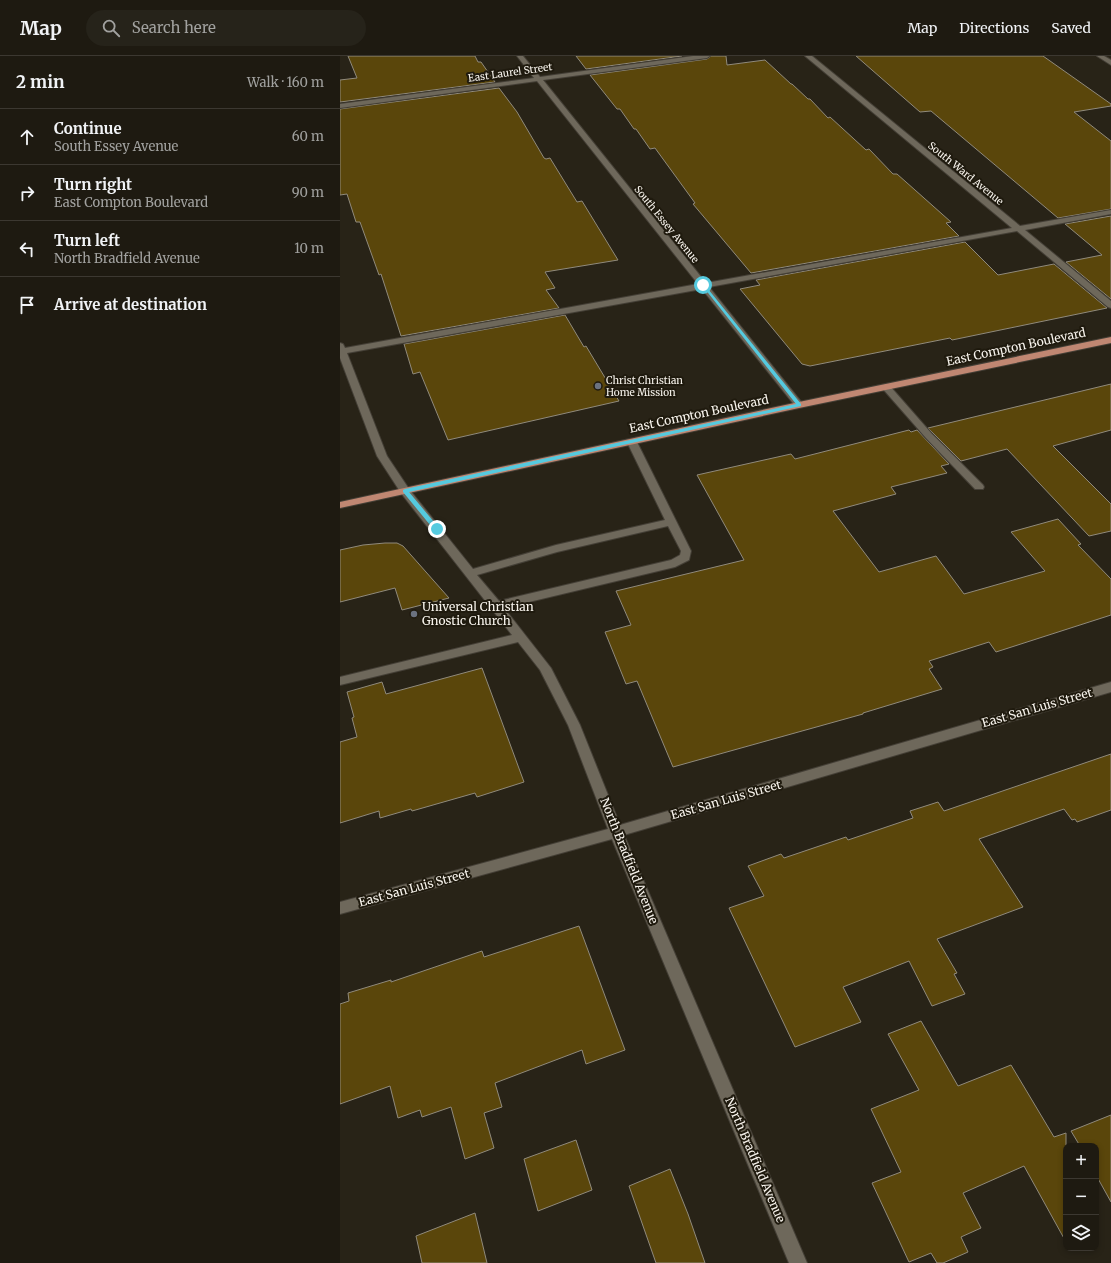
<!DOCTYPE html>
<html lang="en">
<head>
<meta charset="utf-8">
<style>
  body { margin:0; font-family:Merriweather,serif; background:#26231a; color:#f1f3f6 }
  .controls { position:absolute; right:12px; bottom:12px; display:grid; overflow:hidden; border-radius:8px; box-shadow:0 2px 6px #0003 }
  .controls button { width:36px; height:36px; display:grid; place-items:center; padding:0; border:0; border-bottom:1px solid #3c3831; background:#1e1a11; color:#f1f3f6; font:20px sans-serif }
  .stop { position:absolute; width:12px; height:12px; margin:-9px; border:3px solid #55cadf; border-radius:50%; background:#fff }
  .stop.end { background:#55cadf; border-color:#fff; box-shadow:0 1px 4px #0008 }
  .list { margin:0; padding:0; list-style:none }
  h2 { display:flex; justify-content:space-between; align-items:center; height:52px; margin:0; padding:0 16px; font-size:17px }
  h2 small { font-size:13px; font-weight:400; color:#a1a19f }
  .list li { display:grid; grid-template-columns:26px 1fr auto; gap:12px; align-items:center; box-sizing:border-box; height:56px; padding:0 16px; border-top:1px solid #3c3831 }
  .list b { display:block; font-size:15px; white-space:nowrap }
  .list p { margin:0; font-size:13px; white-space:nowrap; color:#a1a19f }
  .list em { font-size:13px; font-style:normal; color:#a1a19f }
  .icon { flex:none; width:22px; height:22px; fill:none; stroke:currentColor; stroke-width:2; stroke-linecap:round; stroke-linejoin:round }
  .map { position:relative; flex:none; width:771px; height:1207px; overflow:hidden }
  header { display:flex; align-items:center; gap:24px; box-sizing:border-box; height:56px; padding:0 20px; background:#1e1a11; border-bottom:1px solid #3c3831 }
  header strong { font-size:19px }
  nav { display:flex; gap:22px; margin-inline-start:auto; font-size:14px }
  .search { width:280px; height:36px; background:#26231a; display:flex; align-items:center; gap:10px; box-sizing:border-box; padding:0 14px; border-radius:22px; color:#a1a19f; font-size:15px }
  main { display:flex }
  aside { flex:1; background:#1e1a11 }
  .map>svg:first-child { display:block }
  .building { fill:#5a460b; stroke:#908a7c }
  .lines { fill:none; stroke-linecap:round; stroke-linejoin:round }
  .minor-casing { stroke:#443f36; stroke-width:2 }
  .major-casing { stroke:#443f36; stroke-width:2 }
  .minor { fill:#6e685b; fill-rule:evenodd }
  .major { fill:#c08772; fill-rule:evenodd }
  .route { fill:#55cadf }
  .worship-dot { fill:#6b7280; stroke:#1f1a0e; stroke-width:1.5 }
  .labels { text-anchor:middle; stroke-width:4; stroke-linejoin:round; paint-order:stroke }
  .far-street-label { font-size:10px; fill:#f8f4ed; stroke:#1f1a0e }
  .far-poi-label { font-size:10px; fill:#f8f4ed; stroke:#1f1a0e; text-anchor:start }
  .street-label { font-size:12px; fill:#f8f4ed; stroke:#1f1a0e }
  .poi-label { font-size:12px; fill:#f8f4ed; stroke:#1f1a0e; text-anchor:start }
</style>
</head>
<body>
<header>
<strong>Map</strong>
<div class="search"><svg class="icon" aria-label="search" viewBox="0 0 24 24"><circle cx="10" cy="10" r="6"/><path d="M15 15l6 6"/></svg>Search here</div>
<nav><a>Map</a><a>Directions</a><a>Saved</a></nav>
</header>
<main>
<aside>
<h2>2 min<small>Walk · 160 m</small></h2>
<ul class="list">
<li><svg class="icon" aria-label="ahead" viewBox="0 0 24 24"><path d="M12 20V5M6 11l6-6 6 6"/></svg><div><b>Continue</b><p>South Essey Avenue</p></div><em>60 m</em></li>
<li><svg class="icon" aria-label="right" viewBox="0 0 24 24"><path d="M7 20v-9h11M14 6l5 5-5 5"/></svg><div><b>Turn right</b><p>East Compton Boulevard</p></div><em>90 m</em></li>
<li><svg class="icon" aria-label="left" viewBox="0 0 24 24"><path d="M17 20v-9H6M10 6l-5 5 5 5"/></svg><div><b>Turn left</b><p>North Bradfield Avenue</p></div><em>10 m</em></li>
<li><svg class="icon" aria-label="arrive" viewBox="0 0 24 24"><path d="M6 21V4h12l-3 4 3 4H6"/></svg><div><b>Arrive at destination</b></div></li>
</ul>
</aside>
<div class="map">
<svg width="771" height="1207" viewBox="0 0 771 1207">
  <rect width="100%" height="100%" fill="#282317"/>
  <g class="building">
    <path d="M8 0H135L138 6H141L155 26 0 46V24L17 22Z"/>
    <path d="M236 0H342L246 13Z"/>
    <path d="M371 0H386L387 9 425 4 451 28H452L468 43H470L488 62 490 61 526 94 529 93 553 118H557L611 166 606 167 619 180 411 217 353 148 355 147 315 92 310 93 296 73H294L280 53H277L250 19 367 3Z"/>
    <path d="M516 0H703L771 48V50L734 56 771 85V153L718 162 591 55 580 56Z"/>
    <path d="M159 32 177 56 204 102 206 103 210 102 237 146 242 145 278 204 205 216 215 232 206 234 219 252 61 280 41 218 39 219 20 166H16L7 138 0 139V53Z"/>
    <path d="M771 160V243L726 206 762 199 725 168Z"/>
    <path d="M625 186 658 219 714 208 767 252 612 284 610 282 470 310 462 308 400 233 420 229 416 224Z"/>
    <path d="M225 259 244 291 246 290 279 345 108 384 80 316 73 318 64 288Z"/>
    <path d="M771 328V374L713 390 771 448V475L749 480 667 393 621 405 588 372Z"/>
    <path d="M569 374 571 376 577 374 609 408 601 410 607 417 551 431 556 438 493 455 539 516 596 500 624 538 705 515 671 476 718 463 741 488 738 489 771 523V559L656 596 649 586 589 605 593 611 589 613 602 633 523 657V658L333 711 297 625 286 628 265 576 291 569 276 535 404 504 357 419 451 398 455 403Z"/>
    <path d="M45 487H57L63 490 109 542 62 554 55 532 0 546V494L23 489Z"/>
    <path d="M142 612 184 726 137 741 135 737 72 755 71 753 40 762 39 755 0 767V686L17 681 12 662 14 661 7 636 42 626 46 638Z"/>
    <path d="M771 698V754L737 766 735 763 732 764 724 753 639 783 683 851 597 883 617 917 614 918 625 938 592 950 569 905 503 931 521 966 455 991 389 852 424 840 408 810 441 798 444 802 506 781 508 784 573 762 570 755 598 746 604 755Z"/>
    <path d="M239 870 285 994 246 1008 242 994 155 1027 162 1051 144 1057 154 1092 125 1103 111 1051 82 1061 80 1054 58 1062 50 1030 0 1048V948L9 945 8 937 51 924V926L142 895 144 901Z"/>
    <path d="M581 965 618 1030 671 1009 714 1081 726 1077V1186L684 1110 623 1137 641 1172 621 1181 628 1196 603 1207H597L591 1197 569 1206 532 1127 561 1116 531 1053 579 1034 548 978Z"/>
    <path d="M771 1059V1146L756 1119V1090H740L731 1075Z"/>
    <path d="M236 1084 252 1134 198 1155 184 1103Z"/>
    <path d="M330 1113 348 1158 365 1207H316L289 1130Z"/>
    <path d="M135 1157 147 1207H82L76 1180Z"/>
  </g>
  <g class="lines">
    <defs>
      <g id="minor">
        <path d="M177 0H183L200 21 353 0H370L367 2 203 24 366 227 672 172 465 0H472L680 170 771 154V158L685 174 771 245V252L768 251 677 175 369 231 462 347 464 349 462 351H456L362 233 7 297 47 400 69 433 133 513 216 489 325 464 287 386 292 383 297 386 351 495 349 504 335 511 164 552 211 612 240 669 280 769 771 626V636L284 779 467 1207H449L272 783 0 858V846L268 773 228 669 200 614 178 586 0 629V621L172 579 61 437 37 400 0 302V287L3 288 5 292 358 228 197 25 0 52V48L194 22ZM328 470 341 495 340 499 331 504 159 545 137 519 217 496Z"/>
        <path d="M757 0H764L771 4V9Z"/>
        <path d="M546 328 549 329 592 378 643 429 644 431 643 433H635L586 382 543 333 541 331Z"/>
      </g>
      <path id="major" d="M771 281V287L459 352 0 452V446L459 346Z"/>
    </defs>
    <use href="#minor" class="minor-casing"/>
    <use href="#major" class="major-casing"/>
    <use href="#minor" class="minor"/>
    <use href="#major" class="major"/>
  </g>
  <path class="route" d="M361 228H364L461 348V350L69 436 99 472 100 473 97 475H95L63 436V434L65 433 456 348Z"/>
  <g class="worship-dot">
    <circle cx="258" cy="330" r="4"/>
    <circle cx="74" cy="558" r="4"/>
  </g>
  <g class="labels">
    <g class="far-street-label">
      <text transform="translate(170 16) rotate(-8)" y="4">East Laurel Street</text>
      <text transform="translate(626 117) rotate(39)" y="4">South Ward Avenue</text>
      <text transform="translate(327 168) rotate(51)" y="4">South Essey Avenue</text>
    </g>
    <g class="far-poi-label">
      <text x="266" y="328">Christ Christian<tspan x="266" dy="12">Home Mission</tspan></text>
    </g>
    <g class="street-label">
      <text transform="translate(676 291) rotate(-12)" y="4">East Compton Boulevard</text>
      <text transform="translate(359 358) rotate(-12)" y="4">East Compton Boulevard</text>
      <text transform="translate(697 652) rotate(-16)" y="4">East San Luis Street</text>
      <text transform="translate(386 744) rotate(-16)" y="4">East San Luis Street</text>
      <text transform="translate(289 805) rotate(68)" y="4">North Bradfield Avenue</text>
      <text transform="translate(74 832) rotate(-15)" y="4">East San Luis Street</text>
      <text transform="translate(415 1104) rotate(67)" y="4">North Bradfield Avenue</text>
    </g>
    <g class="poi-label">
      <text x="82" y="555">Universal Christian<tspan x="82" dy="14">Gnostic Church</tspan></text>
    </g>
  </g>
</svg>
<div class="controls">
<button>+</button>
<button>−</button>
<button><svg class="icon" aria-label="layers" viewBox="0 0 24 24"><path d="M12 4l9 5-9 5-9-5zM3 14l9 5 9-5"/></svg></button>
</div>
<div class="stop" style="left:363px;top:229px"></div>
<div class="stop end" style="left:97px;top:473px"></div>
</div>
</main>
</body>
</html>
